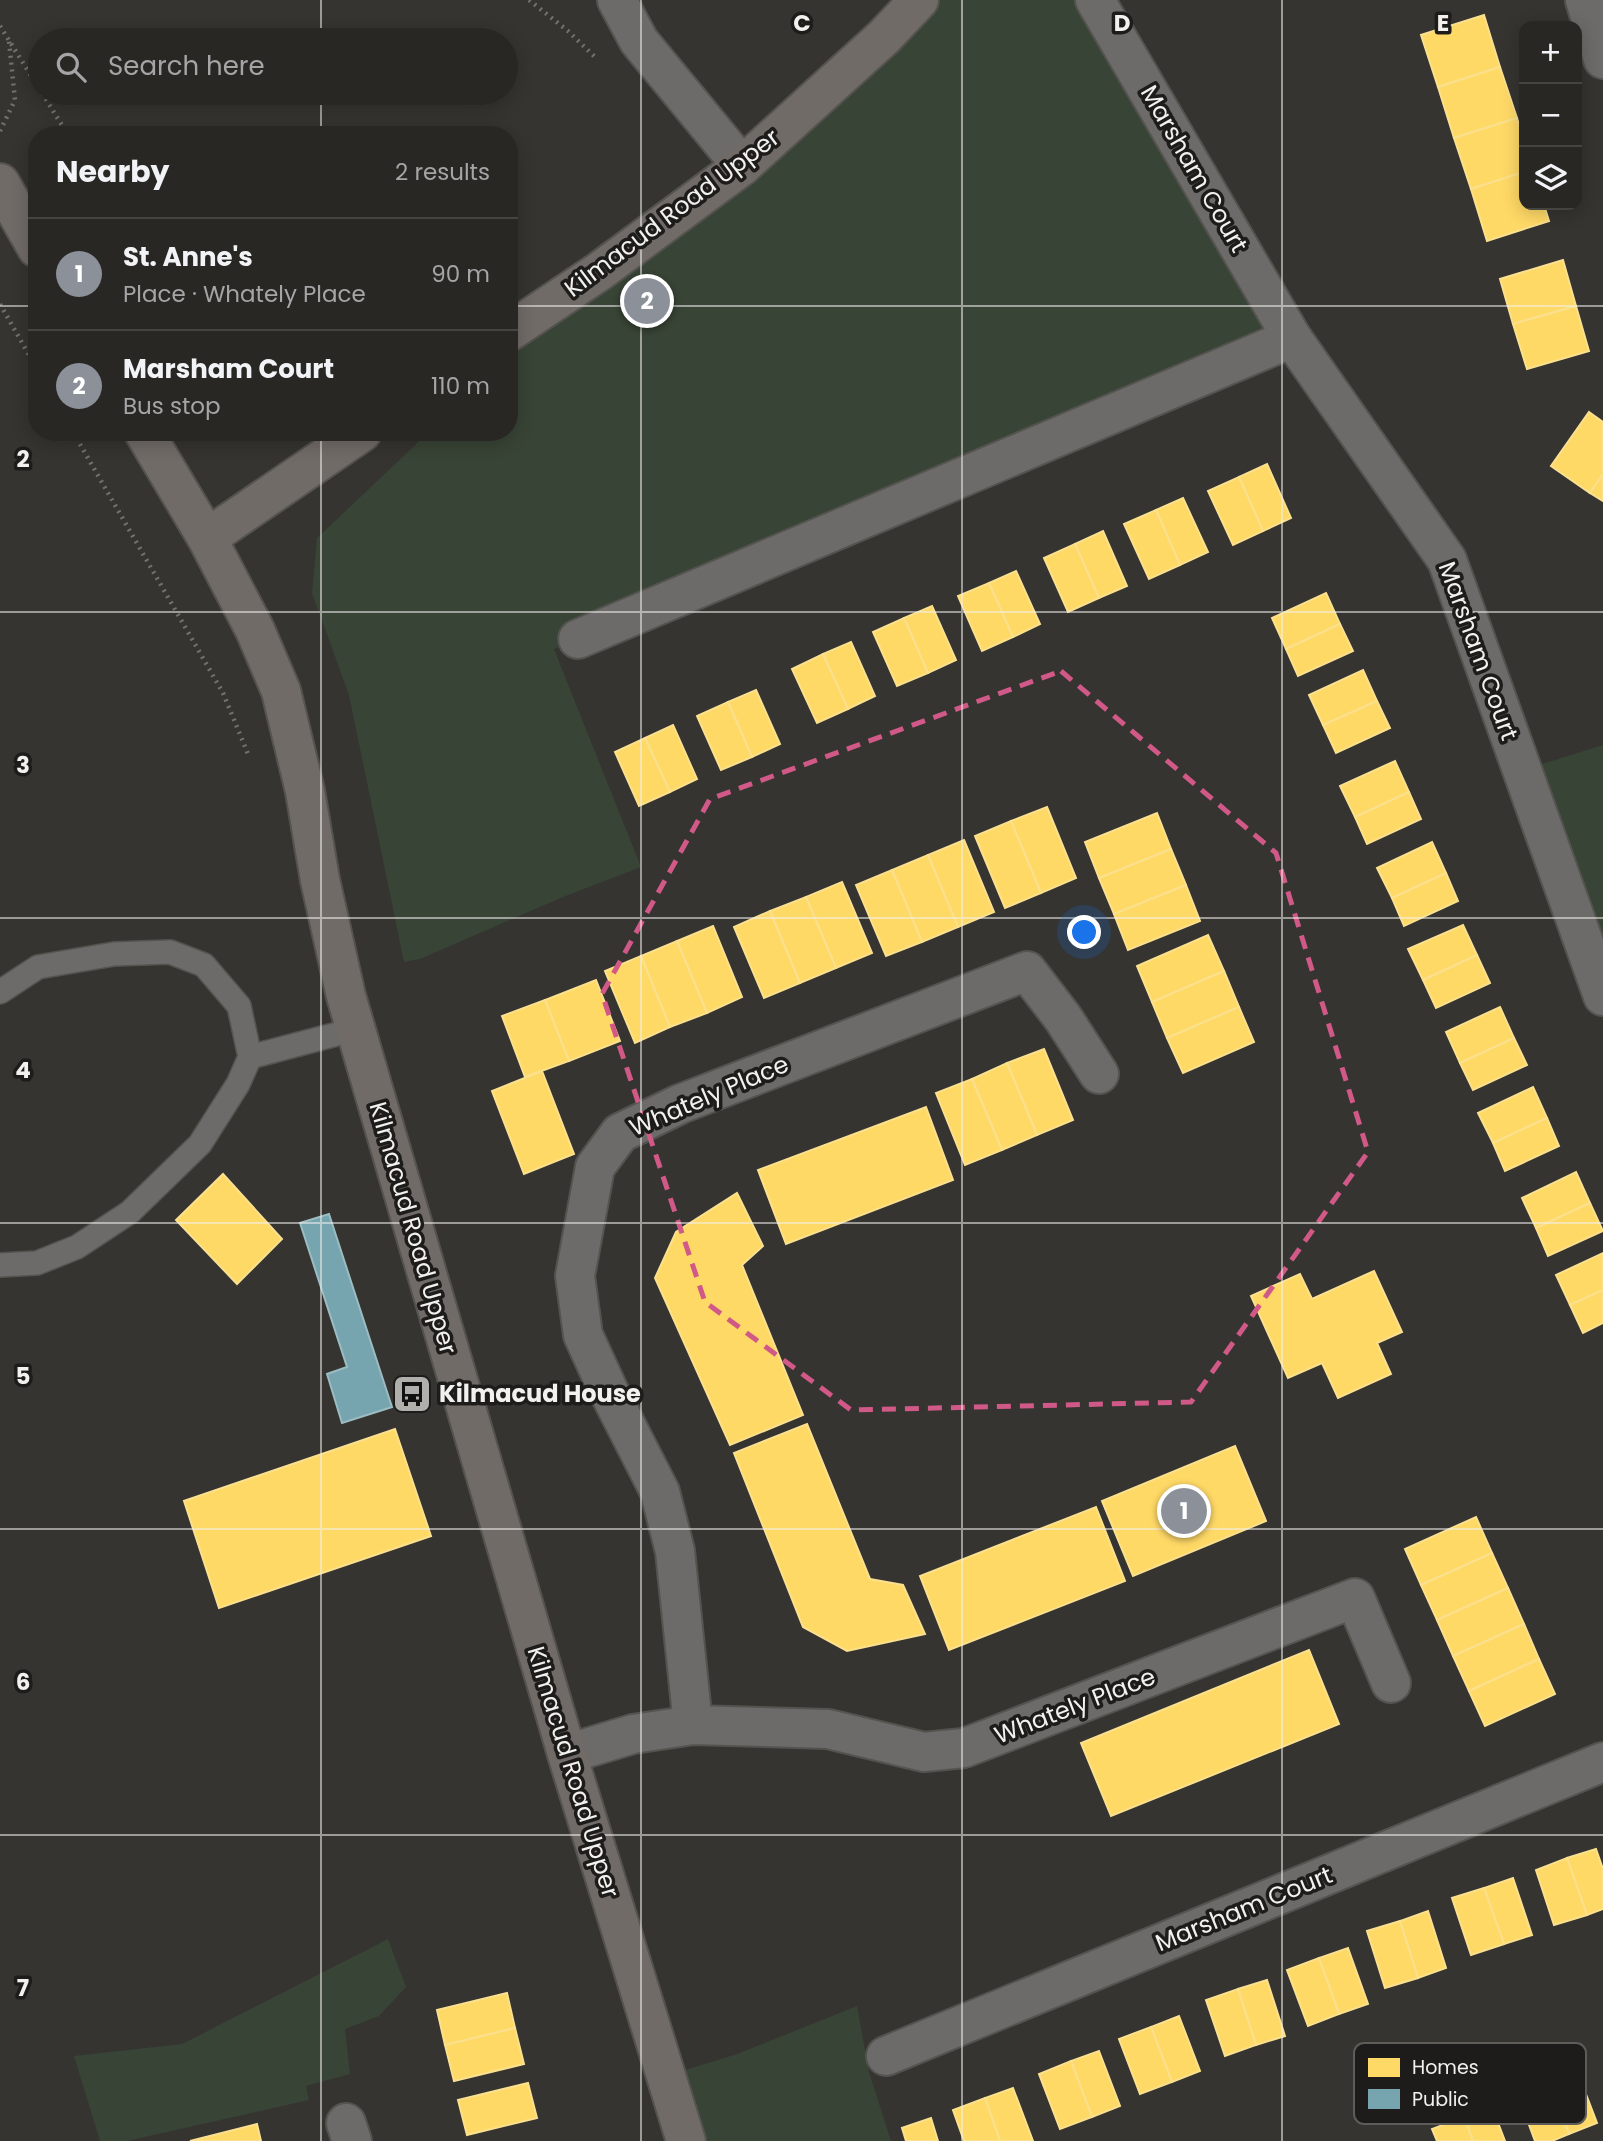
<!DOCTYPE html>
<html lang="en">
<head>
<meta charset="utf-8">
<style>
  body { margin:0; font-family:Poppins,sans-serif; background:#302f2c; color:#f1f3f6 }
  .controls { position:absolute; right:21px; top:21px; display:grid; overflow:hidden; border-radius:14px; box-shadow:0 4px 18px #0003 }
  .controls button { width:63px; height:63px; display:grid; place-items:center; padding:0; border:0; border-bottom:2px solid #444441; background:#282724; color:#f1f3f6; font:35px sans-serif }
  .you { position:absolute; left:1085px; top:933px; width:24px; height:24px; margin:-18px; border:5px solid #fff; border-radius:50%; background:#1a73e8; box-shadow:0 0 0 10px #1a73e833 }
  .badge { display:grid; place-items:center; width:46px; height:46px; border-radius:50%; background:#8c9099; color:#fff; font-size:23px; font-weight:700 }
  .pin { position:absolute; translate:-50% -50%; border:4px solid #fff; box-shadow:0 2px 7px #0006 }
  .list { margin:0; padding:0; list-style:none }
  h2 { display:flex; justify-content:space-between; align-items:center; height:91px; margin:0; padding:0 28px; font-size:30px }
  h2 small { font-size:23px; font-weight:400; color:#a5a5a6 }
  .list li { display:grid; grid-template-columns:46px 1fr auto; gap:21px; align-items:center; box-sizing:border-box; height:112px; padding:0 28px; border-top:2px solid #444441 }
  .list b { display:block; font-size:26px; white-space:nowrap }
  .list p { margin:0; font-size:23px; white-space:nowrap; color:#a5a5a6 }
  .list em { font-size:23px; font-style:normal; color:#a5a5a6 }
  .icon { flex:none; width:38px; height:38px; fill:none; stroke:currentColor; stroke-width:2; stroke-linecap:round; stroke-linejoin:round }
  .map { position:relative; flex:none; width:1603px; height:2141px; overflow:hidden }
  .search { position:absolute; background:#282724; box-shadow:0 4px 18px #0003; left:28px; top:28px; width:490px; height:77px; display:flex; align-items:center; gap:18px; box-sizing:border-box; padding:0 24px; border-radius:38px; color:#a5a5a6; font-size:26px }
  .panel { position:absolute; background:#282724; box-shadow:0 4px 18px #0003; left:28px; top:126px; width:490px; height:315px; border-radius:28px }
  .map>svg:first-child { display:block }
  .green { fill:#384435 }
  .homes { fill:#ffd966; stroke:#fbe08e; stroke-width:2 }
  .public { fill:#76a5af; stroke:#9bbcc2; stroke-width:2 }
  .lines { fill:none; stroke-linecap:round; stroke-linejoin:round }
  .lane-casing { stroke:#54534f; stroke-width:26 }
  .street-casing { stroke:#54534f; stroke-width:42 }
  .secondary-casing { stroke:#54534f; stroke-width:42 }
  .path { stroke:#72716f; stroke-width:4.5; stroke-dasharray:2 5; stroke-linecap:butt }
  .lane { stroke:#6c6b69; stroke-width:23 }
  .street { stroke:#6c6b69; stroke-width:38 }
  .secondary { stroke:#716b68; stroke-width:38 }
  .marked { fill:none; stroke:#d05987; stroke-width:5; stroke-dasharray:14 9; stroke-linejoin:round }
  .grid { fill:none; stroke:#f2f1ed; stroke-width:2; stroke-opacity:0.55 }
  .labels { text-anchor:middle; stroke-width:7; stroke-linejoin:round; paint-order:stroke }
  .street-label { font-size:24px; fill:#f2f1ed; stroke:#1d1c1a }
  .poi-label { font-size:24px; font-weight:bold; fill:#f2f1ed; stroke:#1d1c1a; text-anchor:start }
  .key { fill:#1d1c1a; stroke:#5d5c59; stroke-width:2 }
  .key-label { font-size:19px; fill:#f2f1ed }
  .grid-label { font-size:23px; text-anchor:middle; font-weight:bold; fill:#f2f1ed; stroke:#1d1c1a; stroke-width:7; stroke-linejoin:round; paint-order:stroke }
</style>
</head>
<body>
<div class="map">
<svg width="1603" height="2141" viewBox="0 0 1603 2141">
  <rect width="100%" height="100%" fill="#353430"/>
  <g class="green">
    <path d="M920 0H1094L1292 338 554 649 641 867 563 897 420 959 404 962 349 695 312 593 317 538 429 432H509V356L601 270Z"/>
    <path d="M1603 745V995L1523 770Z"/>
    <path d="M388 1939 406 1987 379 2016 345 2029 350 2074 306 2086 309 2100 127 2141H100L74 2056 182 2044Z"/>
    <path d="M857 2006 869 2072 891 2141H686L666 2076 737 2054Z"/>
  </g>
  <g class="homes">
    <path d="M1484 15 1500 67 1438 87 1421 35Z"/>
    <path d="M1500 67 1517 118 1454 138 1438 87Z"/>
    <path d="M1517 118 1524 142V172L1471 189 1454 138Z"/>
    <path d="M1524 172V205H1544L1549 221 1487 241 1471 189Z"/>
    <path d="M1563 260 1576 306 1513 324 1500 279Z"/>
    <path d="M1576 306 1589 351 1527 369 1513 324Z"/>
    <path d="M1589 412 1603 422V474L1590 493 1551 466Z"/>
    <path d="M1267 464 1291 518 1263 531 1239 477Z"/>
    <path d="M1603 474V501L1590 493Z"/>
    <path d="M1239 477 1263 531 1233 545 1208 491Z"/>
    <path d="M1183 498 1208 552 1180 565 1156 510Z"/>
    <path d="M1156 510 1180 565 1149 579 1124 524Z"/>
    <path d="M1103 531 1127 586 1099 598 1075 544Z"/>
    <path d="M1075 544 1099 598 1068 612 1044 558Z"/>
    <path d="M1016 571 1040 624 1013 637 989 583Z"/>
    <path d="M989 583 1013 637 982 651 958 596Z"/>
    <path d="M1326 593 1340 624 1286 649 1272 618Z"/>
    <path d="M932 606 956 660 928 673 904 618Z"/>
    <path d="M904 618 928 673 897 686 873 632Z"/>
    <path d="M1340 624 1353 651 1298 676 1286 649Z"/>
    <path d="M851 642 875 696 848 709 823 654Z"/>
    <path d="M823 654 848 709 817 723 792 669Z"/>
    <path d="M1363 670 1377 701 1323 725 1309 695Z"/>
    <path d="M756 690 780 744 752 757 728 702Z"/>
    <path d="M1377 701 1390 728 1336 753 1323 725Z"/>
    <path d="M728 702 752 757 721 770 697 716Z"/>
    <path d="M673 725 697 779 670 792 645 738Z"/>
    <path d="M645 738 670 792 639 806 615 752Z"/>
    <path d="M1395 761 1409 792 1355 817 1340 786Z"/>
    <path d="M1409 792 1421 819 1367 844 1355 817Z"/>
    <path d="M1047 807 1076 878 1041 893 1011 821Z"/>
    <path d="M1157 813 1171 849 1099 878 1085 842Z"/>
    <path d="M1011 821 1041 893 1005 908 975 836Z"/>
    <path d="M964 840 994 912 958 927 928 855Z"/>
    <path d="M1432 842 1446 873 1392 898 1377 868Z"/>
    <path d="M1171 849 1186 885 1114 914 1099 878Z"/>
    <path d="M928 855 958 927 922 942 892 870Z"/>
    <path d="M892 870 922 942 886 956 856 885Z"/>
    <path d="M1446 873 1458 901 1404 926 1392 898Z"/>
    <path d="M842 882 872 953 836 968 806 897Z"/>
    <path d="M1186 885 1200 921 1128 950 1114 914Z"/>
    <path d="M806 897 836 968 800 983 770 911Z"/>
    <path d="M770 911 800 983 764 998 734 927Z"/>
    <path d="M1463 925 1477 955 1423 980 1408 949Z"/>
    <path d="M713 926 742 997 707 1013 677 941Z"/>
    <path d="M1208 935 1224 971 1152 1002 1137 966Z"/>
    <path d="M677 941 707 1013 670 1027 641 956Z"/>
    <path d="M1477 955 1490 983 1436 1008 1423 980Z"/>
    <path d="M641 956 670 1027 635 1043 605 971Z"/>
    <path d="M1224 971 1239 1007 1167 1038 1152 1002Z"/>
    <path d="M596 980 620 1041 569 1061 545 1000Z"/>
    <path d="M545 1000 569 1061 525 1077 502 1016Z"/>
    <path d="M1239 1007 1254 1042 1183 1073 1167 1038Z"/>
    <path d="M1500 1007 1514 1038 1460 1063 1446 1032Z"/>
    <path d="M1514 1038 1527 1065 1473 1090 1460 1063Z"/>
    <path d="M1044 1049 1073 1120 1037 1135 1007 1063Z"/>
    <path d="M1007 1063 1037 1135 1002 1150 972 1079Z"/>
    <path d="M542 1071 574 1154 524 1174 492 1091Z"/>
    <path d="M972 1079 1002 1150 965 1165 936 1093Z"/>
    <path d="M1533 1087 1547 1118 1493 1143 1478 1113Z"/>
    <path d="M926 1107 953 1180 786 1244 758 1170Z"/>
    <path d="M1547 1118 1559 1146 1505 1171 1493 1143Z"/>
    <path d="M1576 1172 1590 1203 1536 1228 1522 1198Z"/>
    <path d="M223 1174 282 1239 237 1284 176 1220Z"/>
    <path d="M737 1193 763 1246 742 1265 803 1415 730 1445 655 1278 676 1232Z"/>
    <path d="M1590 1203 1603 1231 1548 1256 1536 1228Z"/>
    <path d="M1603 1253V1290L1570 1305 1556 1275Z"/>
    <path d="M1374 1271 1402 1332 1377 1343 1391 1374 1338 1398 1322 1363 1288 1378 1251 1296 1300 1274 1312 1299Z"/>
    <path d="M1603 1290V1323L1583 1333 1570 1305Z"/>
    <path d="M807 1424 870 1579 903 1585 925 1634 847 1651 803 1627 734 1453Z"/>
    <path d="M395 1429 431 1536 219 1608 184 1501Z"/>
    <path d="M1235 1446 1266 1521 1133 1576 1102 1501Z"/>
    <path d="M1096 1507 1125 1581 949 1650 920 1576Z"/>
    <path d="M1476 1517 1492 1553 1421 1585 1405 1549Z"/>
    <path d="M1492 1553 1508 1588 1437 1620 1421 1585Z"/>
    <path d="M1508 1588 1524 1624 1453 1656 1437 1620Z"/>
    <path d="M1524 1624 1539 1659 1469 1691 1453 1656Z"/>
    <path d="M1309 1650 1339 1724 1111 1816 1081 1743Z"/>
    <path d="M1539 1659 1555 1694 1485 1726 1469 1691Z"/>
    <path d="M1596 1849 1603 1869V1909L1587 1915 1567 1858Z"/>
    <path d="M1567 1858 1587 1915 1554 1925 1536 1870Z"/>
    <path d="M1513 1878 1532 1935 1504 1944 1484 1888Z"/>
    <path d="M1484 1888 1504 1944 1471 1955 1452 1898Z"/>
    <path d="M1428 1911 1446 1968 1418 1978 1400 1921Z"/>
    <path d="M1400 1921 1418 1978 1385 1988 1367 1931Z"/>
    <path d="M1348 1948 1368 2004 1339 2014 1319 1958Z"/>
    <path d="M1319 1958 1339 2014 1308 2026 1287 1970Z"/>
    <path d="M1267 1980 1285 2036 1256 2045 1238 1989Z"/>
    <path d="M1238 1989 1256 2045 1225 2056 1206 2000Z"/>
    <path d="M507 1993 515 2028 445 2045 437 2010Z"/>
    <path d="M1179 2016 1200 2071 1172 2082 1151 2027Z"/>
    <path d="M1151 2027 1172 2082 1140 2094 1119 2039Z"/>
    <path d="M515 2028 524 2064 454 2081 445 2045Z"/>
    <path d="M1099 2051 1120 2106 1092 2117 1071 2061Z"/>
    <path d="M1071 2061 1092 2117 1060 2129 1039 2074Z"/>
    <path d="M1576 2068 1597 2123 1569 2134 1548 2078Z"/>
    <path d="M1548 2078 1569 2134 1552 2141H1535L1516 2090Z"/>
    <path d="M528 2083 537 2118 467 2135 458 2100Z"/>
    <path d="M1013 2088 1033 2141H1000L985 2098Z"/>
    <path d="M985 2098 1000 2141H964L953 2110Z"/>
    <path d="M1492 2107 1505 2141H1473L1464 2117Z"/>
    <path d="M1464 2117 1473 2141H1437L1432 2129Z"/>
    <path d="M931 2118 938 2141H906L902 2128Z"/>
    <path d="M257 2124 261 2141H190Z"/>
  </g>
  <path class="public" d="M329 1214 392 1407 342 1423 327 1374 347 1367 300 1223Z"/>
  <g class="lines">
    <defs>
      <g id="lane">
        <path d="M0 992 38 967 114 954 170 952 204 965 239 1006 250 1057 238 1084 200 1144 130 1212 77 1247 37 1263 0 1265"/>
        <path d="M250 1057 356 1029"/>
      </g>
      <g id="street">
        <path d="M617 0 639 41 742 166"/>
        <path d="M1095 0 1292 338 1447 560 1603 996"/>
        <path d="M1585 0 1603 59"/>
        <path d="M578 639 1292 338"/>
        <path d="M693 1725 675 1551 660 1492 610 1394 583 1335 575 1276 595 1167 620 1133 680 1104 1027 971 1063 1018 1099 1074"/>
        <path d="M567 1754 633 1734 693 1725 828 1729 924 1752 964 1748 1355 1598 1391 1683"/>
        <path d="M886 2056 1603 1762"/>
        <path d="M346 2123 352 2141"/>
      </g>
      <g id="secondary">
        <path d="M0 183 37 248"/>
        <path d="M509 332 600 271 742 166 884 37 919 0"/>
        <path d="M144 432 207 538 255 630 281 691 305 791 320 880 346 996 567 1754 686 2141"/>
        <path d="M207 538 362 432"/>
      </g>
    </defs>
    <use href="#lane" class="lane-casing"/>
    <use href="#street" class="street-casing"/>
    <use href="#secondary" class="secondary-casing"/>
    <g class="path">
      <path d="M529 0 568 31 596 58"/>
      <path d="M0 26 40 90"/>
      <path d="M42 93 68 135"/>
      <path d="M0 131 15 100 9 41"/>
      <path d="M0 304 37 369"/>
      <path d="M73 432 223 693 248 754"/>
    </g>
    <use href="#lane" class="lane"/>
    <use href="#street" class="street"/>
    <use href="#secondary" class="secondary"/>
  </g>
  <path class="marked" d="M1061 671 1276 853 1368 1152 1191 1402 851 1410 705 1302 602 994 710 799Z"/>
  <path class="grid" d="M321 0V40M641 0V2141M962 0V2141M1282 0V2141M321 93V135M0 306H37M509 306H1603M321 432V2141M0 612H1603M0 918H1603M0 1223H1603M0 1529H1603M0 1835H1603"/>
  <defs>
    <symbol id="bus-square" viewBox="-11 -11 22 22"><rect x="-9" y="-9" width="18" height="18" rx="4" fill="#b0afab" stroke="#1d1c1a"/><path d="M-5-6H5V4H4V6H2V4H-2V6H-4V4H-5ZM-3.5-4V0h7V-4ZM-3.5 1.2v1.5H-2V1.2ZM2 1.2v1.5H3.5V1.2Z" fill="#111"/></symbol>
  </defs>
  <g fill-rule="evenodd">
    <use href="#bus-square" x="390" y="1372" width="44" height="44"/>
  </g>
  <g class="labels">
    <g class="street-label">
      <text transform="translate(1194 169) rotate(60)" y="8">Marsham Court</text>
      <text transform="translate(672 213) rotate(-37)" y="8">Kilmacud Road Upper</text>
      <text transform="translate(1478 651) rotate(70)" y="8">Marsham Court</text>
      <text transform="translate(709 1096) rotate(-23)" y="8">Whately Place</text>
      <text transform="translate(413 1228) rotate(74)" y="8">Kilmacud Road Upper</text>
      <text transform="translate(1075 1706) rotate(-21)" y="8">Whately Place</text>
      <text transform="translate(573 1772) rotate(73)" y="8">Kilmacud Road Upper</text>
      <text transform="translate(1244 1909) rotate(-22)" y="8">Marsham Court</text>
    </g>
    <g class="poi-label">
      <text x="439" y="1402">Kilmacud House</text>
    </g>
  </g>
  <rect x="1354" y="2043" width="232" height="81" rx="10" class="key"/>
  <rect x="1368" y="2058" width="32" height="19" fill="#ffd966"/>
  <rect x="1368" y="2089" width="32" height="20" fill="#76a5af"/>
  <g class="key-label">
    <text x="1412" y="2074">Homes</text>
    <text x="1412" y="2106">Public</text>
  </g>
  <g class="grid-label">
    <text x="802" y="31">C</text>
    <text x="1122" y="31">D</text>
    <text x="1443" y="31">E</text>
    <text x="23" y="467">2</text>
    <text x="23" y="773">3</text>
    <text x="23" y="1078">4</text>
    <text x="23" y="1384">5</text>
    <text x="23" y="1690">6</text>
    <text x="23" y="1996">7</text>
  </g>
</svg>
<div class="controls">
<button>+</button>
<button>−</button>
<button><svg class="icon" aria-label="layers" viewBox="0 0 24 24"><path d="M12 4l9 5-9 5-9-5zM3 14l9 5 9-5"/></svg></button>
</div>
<div class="you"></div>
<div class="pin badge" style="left:1184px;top:1511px">1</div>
<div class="pin badge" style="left:647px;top:301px">2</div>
<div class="search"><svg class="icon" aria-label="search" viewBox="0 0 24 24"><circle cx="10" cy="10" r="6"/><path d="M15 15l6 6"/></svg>Search here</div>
<section class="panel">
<h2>Nearby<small>2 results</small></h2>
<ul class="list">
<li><span class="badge">1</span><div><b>St. Anne's</b><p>Place · Whately Place</p></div><em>90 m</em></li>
<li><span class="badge">2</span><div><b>Marsham Court</b><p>Bus stop</p></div><em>110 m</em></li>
</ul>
</section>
</div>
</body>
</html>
